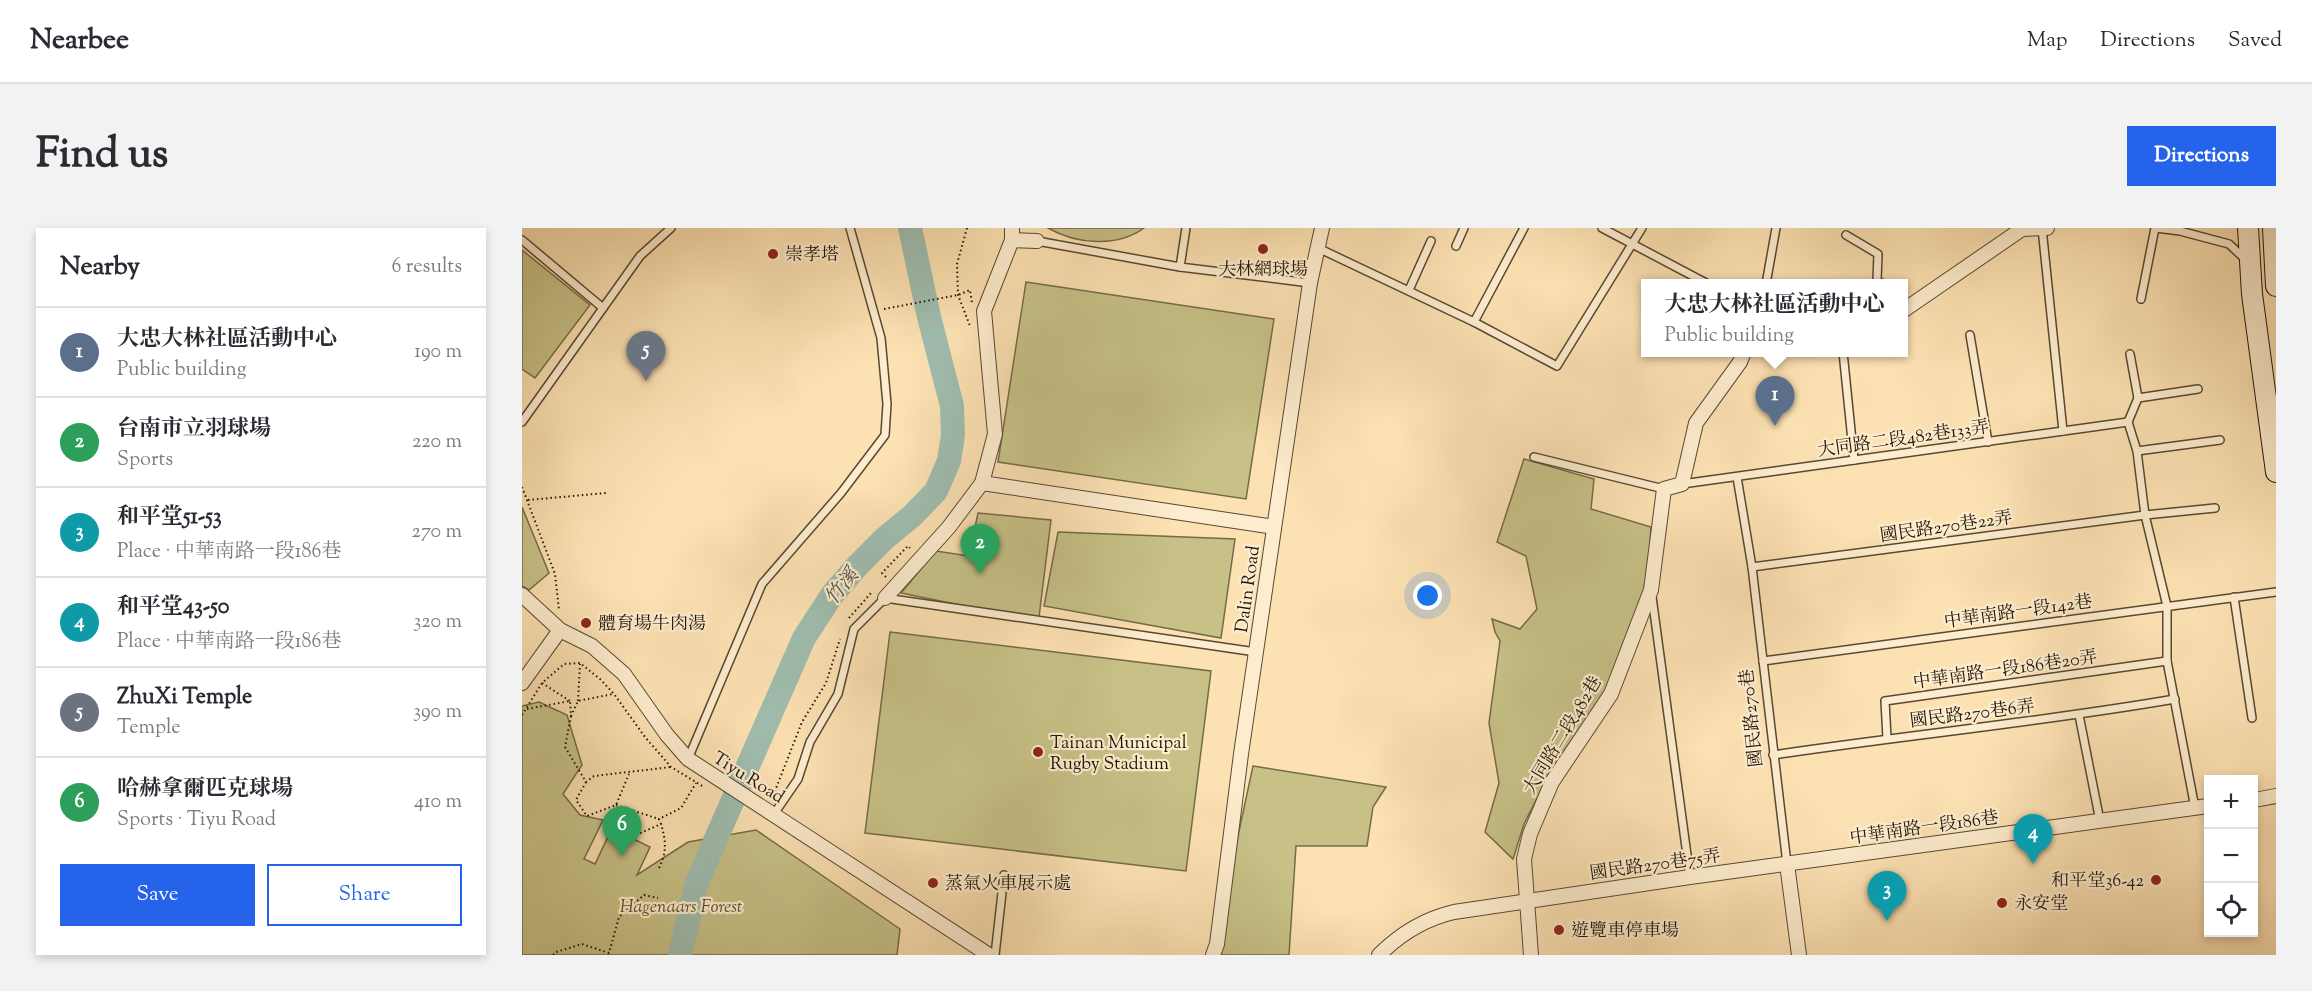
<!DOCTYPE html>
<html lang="en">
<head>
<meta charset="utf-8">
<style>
  body { margin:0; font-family:"Sorts Mill Goudy","Noto Serif TC",serif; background:#f2f2f3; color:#2b2b33 }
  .controls { position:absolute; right:18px; bottom:18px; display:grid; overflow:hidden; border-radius:0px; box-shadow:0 3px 9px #0003 }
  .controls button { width:54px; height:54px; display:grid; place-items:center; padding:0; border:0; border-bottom:2px solid #e1e1e2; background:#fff; color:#2b2b33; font:30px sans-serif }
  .you { position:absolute; left:906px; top:368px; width:21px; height:21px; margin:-15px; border:4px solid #fff; border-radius:50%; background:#1a73e8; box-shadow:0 0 0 9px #1a73e833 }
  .badge { display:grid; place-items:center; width:39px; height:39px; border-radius:50%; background:#2563eb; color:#fff; font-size:20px; font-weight:700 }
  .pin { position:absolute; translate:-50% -50px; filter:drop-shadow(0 2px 3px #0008) }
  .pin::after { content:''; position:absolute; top:32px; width:21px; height:18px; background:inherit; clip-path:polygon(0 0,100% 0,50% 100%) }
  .popup { position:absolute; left:1119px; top:51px; width:267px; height:78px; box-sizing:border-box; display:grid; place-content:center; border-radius:0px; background:#fff; filter:drop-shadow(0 2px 4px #0005); font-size:20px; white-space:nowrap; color:#7c7c81 }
  .popup b { font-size:22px; color:#2b2b33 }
  .popup::after { content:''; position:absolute; left:50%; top:100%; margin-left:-12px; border:12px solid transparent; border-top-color:#fff }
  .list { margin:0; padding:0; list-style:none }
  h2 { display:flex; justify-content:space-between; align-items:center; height:78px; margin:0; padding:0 24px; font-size:26px }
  h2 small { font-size:20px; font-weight:400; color:#7c7c81 }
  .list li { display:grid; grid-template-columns:39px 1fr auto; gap:18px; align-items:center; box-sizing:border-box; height:90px; padding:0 24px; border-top:2px solid #e1e1e2 }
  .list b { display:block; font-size:22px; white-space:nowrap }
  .list p { margin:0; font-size:20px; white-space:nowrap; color:#7c7c81 }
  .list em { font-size:20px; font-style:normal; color:#7c7c81 }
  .actions { display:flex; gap:12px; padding:18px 24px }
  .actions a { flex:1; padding:14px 0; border:2px solid #2563eb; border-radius:0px; text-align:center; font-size:21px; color:#2563eb }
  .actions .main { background:#2563eb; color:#fff }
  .icon { flex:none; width:33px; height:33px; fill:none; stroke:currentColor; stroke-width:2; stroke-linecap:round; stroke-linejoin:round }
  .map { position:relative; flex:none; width:1754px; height:727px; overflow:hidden; border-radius:0px }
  header { display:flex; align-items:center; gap:36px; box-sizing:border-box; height:84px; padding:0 30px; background:#fff; border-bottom:2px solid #e1e1e2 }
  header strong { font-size:28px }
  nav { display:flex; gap:33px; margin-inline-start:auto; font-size:21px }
  .intro { display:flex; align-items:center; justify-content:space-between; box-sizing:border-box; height:144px; padding:0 36px }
  h1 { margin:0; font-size:42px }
  .button { padding:15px 27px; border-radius:0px; background:#2563eb; color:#fff; font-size:21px; font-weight:700 }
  main { display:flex; gap:36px; padding:0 36px }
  aside { flex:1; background:#fff; border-radius:0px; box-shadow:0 3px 9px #0003 }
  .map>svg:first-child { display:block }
  .green { fill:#c7c187; stroke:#746b48; stroke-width:1.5 }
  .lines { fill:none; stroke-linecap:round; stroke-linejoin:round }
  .river { stroke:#9fbdaf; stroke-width:24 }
  .lane-casing { stroke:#574833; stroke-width:10 }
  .street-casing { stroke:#574833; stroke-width:16 }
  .secondary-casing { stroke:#201509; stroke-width:22 }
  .path { stroke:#201509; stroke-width:2; stroke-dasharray:1.5 3; stroke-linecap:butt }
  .lane { stroke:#fdeccd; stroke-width:7 }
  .street { stroke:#fdeccd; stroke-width:14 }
  .secondary { stroke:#fdeccd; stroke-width:20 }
  .poi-dot { fill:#8f2418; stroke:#fdeccd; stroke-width:2 }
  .labels { text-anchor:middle; stroke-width:4.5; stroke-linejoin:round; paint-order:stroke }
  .poi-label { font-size:18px; fill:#201509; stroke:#fdeccd; text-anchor:start }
  .street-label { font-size:18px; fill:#201509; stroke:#fdeccd }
  .park-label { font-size:18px; font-style:italic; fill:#5a5135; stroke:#fdeccd }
  .water-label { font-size:20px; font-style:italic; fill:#4c5043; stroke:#fdeccd }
</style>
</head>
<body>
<header>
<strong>Nearbee</strong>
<nav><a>Map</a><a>Directions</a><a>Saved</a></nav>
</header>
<div class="intro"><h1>Find us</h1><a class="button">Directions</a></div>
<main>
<aside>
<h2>Nearby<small>6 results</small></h2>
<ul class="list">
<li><span class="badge" style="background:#5c6f8a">1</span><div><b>大忠大林社區活動中心</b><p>Public building</p></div><em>190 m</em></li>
<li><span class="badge" style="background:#2e9e5b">2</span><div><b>台南市立羽球場</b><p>Sports</p></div><em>220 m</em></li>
<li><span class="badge" style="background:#0f9aa8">3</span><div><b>和平堂51-53</b><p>Place · 中華南路一段186巷</p></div><em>270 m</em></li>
<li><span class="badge" style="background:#0f9aa8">4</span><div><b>和平堂43-50</b><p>Place · 中華南路一段186巷</p></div><em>320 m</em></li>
<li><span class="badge" style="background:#6b7280">5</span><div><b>ZhuXi Temple</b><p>Temple</p></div><em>390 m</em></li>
<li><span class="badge" style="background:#2e9e5b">6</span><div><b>哈赫拿爾匹克球場</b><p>Sports · Tiyu Road</p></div><em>410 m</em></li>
</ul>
<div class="actions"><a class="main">Save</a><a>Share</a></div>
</aside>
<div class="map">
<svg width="1754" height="727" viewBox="0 0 1754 727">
  <rect width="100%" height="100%" fill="#fce1b2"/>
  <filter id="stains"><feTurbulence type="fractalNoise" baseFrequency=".00333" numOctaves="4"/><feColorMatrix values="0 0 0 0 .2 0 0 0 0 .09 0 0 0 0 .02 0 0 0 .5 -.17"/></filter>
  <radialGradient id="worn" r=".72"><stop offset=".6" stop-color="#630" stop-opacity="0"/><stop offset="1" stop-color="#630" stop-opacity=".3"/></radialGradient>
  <g class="green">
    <path d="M526 0H622C595 20 554 16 526 0Z"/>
    <path d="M0 22 68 77 13 150 0 141Z"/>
    <path d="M504 54 752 91 724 271 476 234Z"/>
    <path d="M1002 231 1072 251 1069 281 1129 299 1125 363 1086 463 1026 549 1002 596 991 631 963 604 977 555 967 495 978 413 973 404 970 391 998 401 1015 381 1004 328 975 314Z"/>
    <path d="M0 279 27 345 7 362 0 358Z"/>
    <path d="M456 285 529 292 517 389 443 378 379 365 414 323 447 328Z"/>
    <path d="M536 304 713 311 699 410 522 378Z"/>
    <path d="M368 404 689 443 664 643 343 605Z"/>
    <path d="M17 474 45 487 60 537 41 566 58 587 81 592 62 631 73 636 90 600 128 619 115 647 166 614 234 602 378 701 375 727H0V478Z"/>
    <path d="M731 538 864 559 851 579 845 618H774L767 727H695L708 645Z"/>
  </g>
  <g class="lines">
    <path class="river" d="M158 727 175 654 282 410 310 367 337 336 362 311 391 287 414 263 427 233 431 207 430 178 407 89 388 0"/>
    <defs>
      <g id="lane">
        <path d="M664 0 658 39 788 55"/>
        <path d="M1080 0 1186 56"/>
        <path d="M1520 0 1541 203"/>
        <path d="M1634 0 1658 3 1707 16 1723 31"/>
        <path d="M1324 7 1356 26 1355 52 1360 56"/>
        <path d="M0 12 81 80"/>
        <path d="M515 13 658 39"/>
        <path d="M934 18 942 0"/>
        <path d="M796 20 952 94 1035 138 1120 0"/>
        <path d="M1244 56 1254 0"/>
        <path d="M887 62 909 13"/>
        <path d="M1619 71 1633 0"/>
        <path d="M952 94 1002 0"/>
        <path d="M1448 107 1466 214"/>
        <path d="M1321 124 1332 232"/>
        <path d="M1608 126 1616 170"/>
        <path d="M0 194 118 28 149 0"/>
        <path d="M1606 194 1615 223 1623 287 1645 378V433L1673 580"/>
        <path d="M1606 194 1616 170 1676 161"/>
        <path d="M1615 223 1698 212"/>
        <path d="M1012 229 1142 261"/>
        <path d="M1215 249 1230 339 1265 636"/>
        <path d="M1160 256 1606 194"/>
        <path d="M1230 339 1623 287 1693 280"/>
        <path d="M1130 369 1168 649"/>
        <path d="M1712 369 1730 490"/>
        <path d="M1241 433 1754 364"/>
        <path d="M1557 487 1578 593"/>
        <path d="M1365 510 1363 473 1645 433"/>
        <path d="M1251 527C1385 507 1520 494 1653 471"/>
        <path d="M166 531 240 356 319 265 363 207 365 176 359 110 328 0"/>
        <path d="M252 586 276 551 288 514 316 466 332 401 363 370 734 424"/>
        <path d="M473 727 482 647"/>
      </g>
      <g id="street">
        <path d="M490 12 515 13"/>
        <path d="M1382 82 1500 1 1525 0"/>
        <path d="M460 255 752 299"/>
        <path d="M0 367 38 402 70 418 102 446 145 507 166 531 467 727"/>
        <path d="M363 370 427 299 460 255 473 206 462 83 490 12V0"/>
        <path d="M0 455 38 402"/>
        <path d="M1732 572 1754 568"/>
        <path d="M1265 636 1277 727"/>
        <path d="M691 727 695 716 719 526 788 55 800 0"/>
        <path d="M857 727C879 705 902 691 932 684L1168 649 1686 578"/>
        <path d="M1009 727 1002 631 1008 606 1030 554 1089 466 1129 362 1142 261 1160 256 1174 195 1218 134 1222 124"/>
      </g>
      <g id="secondary">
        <path d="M1726 0 1730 66 1754 244"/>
        <path d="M1751 0 1754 58"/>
      </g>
    </defs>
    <use href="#lane" class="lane-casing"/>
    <use href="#street" class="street-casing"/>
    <use href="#secondary" class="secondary-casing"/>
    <g class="path">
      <path d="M445 0 435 36 436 67 448 98"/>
      <path d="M362 81 436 67 448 62 450 75"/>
      <path d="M0 259 33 346 37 382"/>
      <path d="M6 272 84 265"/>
      <path d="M364 349 360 345 386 318 388 320"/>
      <path d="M327 390 349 365"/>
      <path d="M20 455 48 473"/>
      <path d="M56 473 58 436"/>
      <path d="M5 481 48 473 49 488 56 473 91 466"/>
      <path d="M0 487 20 455 42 436 58 435 78 451 92 466 123 509 149 539 182 559"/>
      <path d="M49 488 43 519 64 554 72 548 149 539"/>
      <path d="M64 554 54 572 65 588 94 577 107 546"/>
      <path d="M251 568 280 494 304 455 318 411"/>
      <path d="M94 577 137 591"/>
      <path d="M108 582 117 606"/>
      <path d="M112 611 114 607 139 596 137 591 159 580 174 555"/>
      <path d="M137 640C145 624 144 613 139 596"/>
      <path d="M31 727 34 724 60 716 87 725 97 689 122 667 136 670"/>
    </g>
    <use href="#lane" class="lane"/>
    <use href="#street" class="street"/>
    <use href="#secondary" class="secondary"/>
  </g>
  <g class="poi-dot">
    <circle cx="741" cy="21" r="6"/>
    <circle cx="251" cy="26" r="6"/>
    <circle cx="64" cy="395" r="6"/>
    <circle cx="516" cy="524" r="6"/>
    <circle cx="1634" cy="652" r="6"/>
    <circle cx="411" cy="655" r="6"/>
    <circle cx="1480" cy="675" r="6"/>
    <circle cx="1037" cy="702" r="6"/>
  </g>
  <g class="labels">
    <g class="poi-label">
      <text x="263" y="32">崇孝塔</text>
      <text x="741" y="47" text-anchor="middle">大林網球場</text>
      <text x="76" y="401">體育場牛肉湯</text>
      <text x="528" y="520">Tainan Municipal<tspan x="528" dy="21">Rugby Stadium</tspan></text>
      <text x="1622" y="658" text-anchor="end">和平堂36-42</text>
      <text x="423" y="661">蒸氣火車展示處</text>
      <text x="1492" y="681">永安堂</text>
      <text x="1049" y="708">遊覽車停車場</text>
    </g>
    <g class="street-label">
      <text transform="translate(1381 210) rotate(-8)" y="6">大同路二段482巷133弄</text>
      <text transform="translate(1424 298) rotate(-8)" y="6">國民路270巷22弄</text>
      <text transform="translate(725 361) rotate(-82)" y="6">Dalin Road</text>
      <text transform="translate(1496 383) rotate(-8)" y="6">中華南路一段142巷</text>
      <text transform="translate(1483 441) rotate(-8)" y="6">中華南路一段186巷20弄</text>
      <text transform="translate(1450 485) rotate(-7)" y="6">國民路270巷6弄</text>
      <text transform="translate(1229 490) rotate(-96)" y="6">國民路270巷</text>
      <text transform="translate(1040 507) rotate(-59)" y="6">大同路二段482巷</text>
      <text transform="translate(227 549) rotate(32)" y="6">Tiyu Road</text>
      <text transform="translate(1402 599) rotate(-8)" y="6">中華南路一段186巷</text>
      <text transform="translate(1133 636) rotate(-8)" y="6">國民路270巷75弄</text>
    </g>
    <g class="park-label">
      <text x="159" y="684">Hagenaars Forest</text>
    </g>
    <g class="water-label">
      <text transform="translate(319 358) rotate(-51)" y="7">竹溪</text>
    </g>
  </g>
  <rect width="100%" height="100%" filter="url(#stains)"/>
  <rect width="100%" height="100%" fill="url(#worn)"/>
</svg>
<div class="controls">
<button>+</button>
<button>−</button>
<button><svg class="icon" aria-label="locate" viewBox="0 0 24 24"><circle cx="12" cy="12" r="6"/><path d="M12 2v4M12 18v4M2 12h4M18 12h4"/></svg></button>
</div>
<div class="you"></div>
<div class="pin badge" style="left:1253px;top:198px;background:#5c6f8a">1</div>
<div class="popup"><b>大忠大林社區活動中心</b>Public building</div>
<div class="pin badge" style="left:458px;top:346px;background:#2e9e5b">2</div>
<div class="pin badge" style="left:1365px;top:693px;background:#0f9aa8">3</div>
<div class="pin badge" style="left:1511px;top:636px;background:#0f9aa8">4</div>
<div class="pin badge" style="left:124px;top:153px;background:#6b7280">5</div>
<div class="pin badge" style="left:100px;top:628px;background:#2e9e5b">6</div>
</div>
</main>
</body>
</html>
